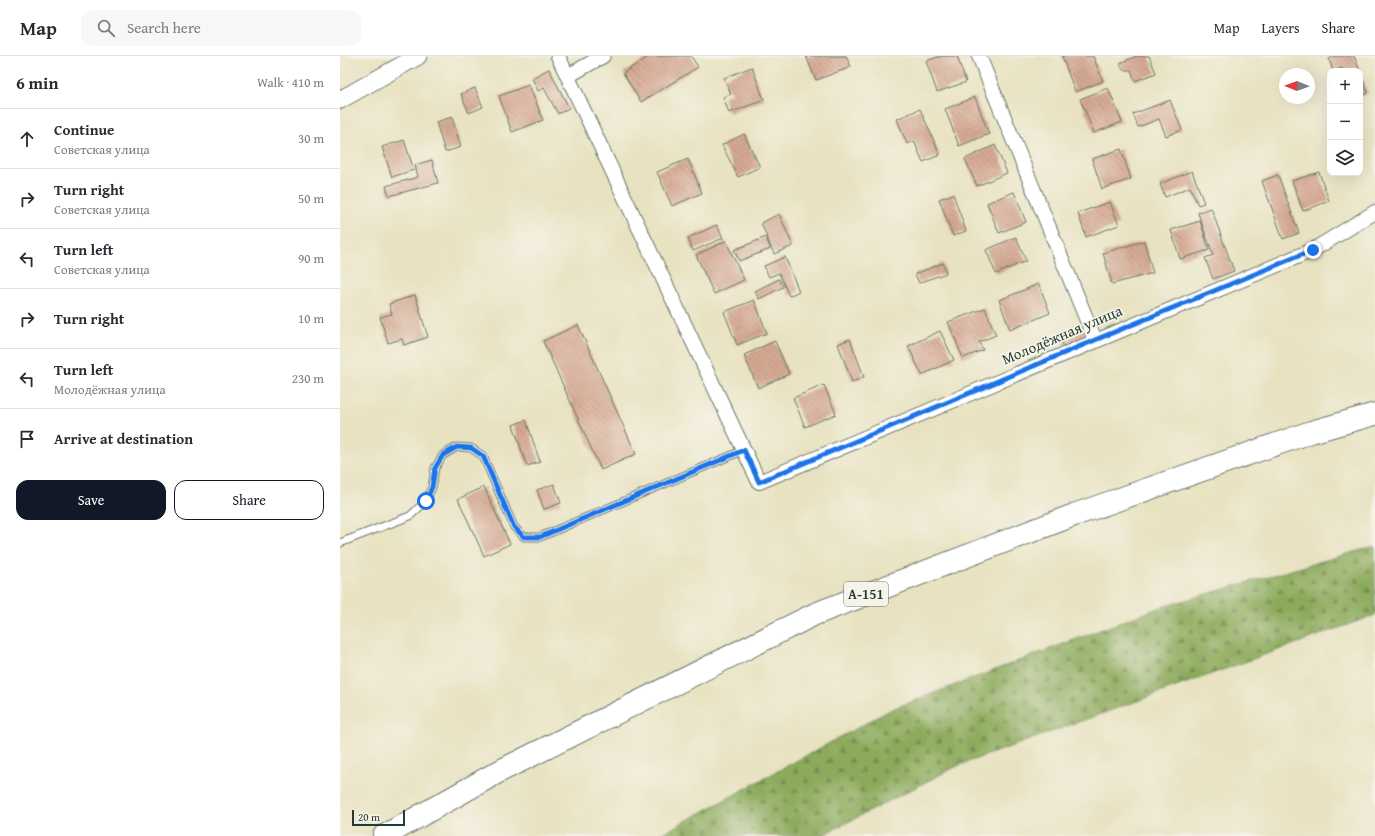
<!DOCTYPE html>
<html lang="en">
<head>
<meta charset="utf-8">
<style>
  body { margin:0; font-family:"Gentium Book Plus",serif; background:#f7f7f7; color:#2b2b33 }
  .controls { position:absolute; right:12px; top:12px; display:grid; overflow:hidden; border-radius:8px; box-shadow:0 4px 16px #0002 }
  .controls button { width:36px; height:36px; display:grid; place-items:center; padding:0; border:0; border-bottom:1px solid #e1e1e2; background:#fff; color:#2b2b33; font:20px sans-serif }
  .compass { position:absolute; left:939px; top:12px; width:36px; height:36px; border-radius:50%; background:#fff; box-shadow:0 4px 16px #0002; rotate:271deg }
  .scale { position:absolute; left:12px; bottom:10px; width:53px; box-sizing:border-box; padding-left:4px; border:2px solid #1f3d34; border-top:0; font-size:11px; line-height:14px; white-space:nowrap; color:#1f3d34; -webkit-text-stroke:3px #f7f3e8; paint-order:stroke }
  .stop { position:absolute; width:12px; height:12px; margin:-9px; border:3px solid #1a73e8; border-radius:50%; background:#fff }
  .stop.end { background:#1a73e8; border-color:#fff; box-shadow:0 1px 4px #0008 }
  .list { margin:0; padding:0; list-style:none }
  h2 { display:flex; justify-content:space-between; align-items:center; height:52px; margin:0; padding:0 16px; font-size:17px }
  h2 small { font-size:13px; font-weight:400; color:#7c7c81 }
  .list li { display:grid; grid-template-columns:26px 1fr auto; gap:12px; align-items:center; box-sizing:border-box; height:60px; padding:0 16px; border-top:1px solid #e1e1e2 }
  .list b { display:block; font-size:15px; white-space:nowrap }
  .list p { margin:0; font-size:13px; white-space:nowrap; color:#7c7c81 }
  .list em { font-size:13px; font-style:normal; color:#7c7c81 }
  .actions { display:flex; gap:8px; padding:12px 16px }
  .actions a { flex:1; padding:9px 0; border:1px solid #111827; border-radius:12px; text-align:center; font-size:14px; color:#111827 }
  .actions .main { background:#111827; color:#fff }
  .icon { flex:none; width:22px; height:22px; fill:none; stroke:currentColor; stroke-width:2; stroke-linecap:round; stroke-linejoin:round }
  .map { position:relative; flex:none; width:1035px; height:780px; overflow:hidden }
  header { display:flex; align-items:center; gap:24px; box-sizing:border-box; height:56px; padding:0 20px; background:#fff; border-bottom:1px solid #e1e1e2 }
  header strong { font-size:19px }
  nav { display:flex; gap:22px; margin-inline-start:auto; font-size:14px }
  .search { width:280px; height:36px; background:#f7f7f7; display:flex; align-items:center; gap:10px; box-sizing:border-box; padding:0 14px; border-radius:12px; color:#7c7c81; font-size:15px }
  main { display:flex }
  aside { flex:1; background:#fff }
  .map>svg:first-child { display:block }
  .forest { fill:url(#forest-firs); stroke:#567448 }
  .building { fill:url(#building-back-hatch) }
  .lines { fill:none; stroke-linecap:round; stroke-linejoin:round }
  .service-casing { stroke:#657765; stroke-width:9 }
  .minor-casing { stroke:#657765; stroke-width:16 }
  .tertiary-casing { stroke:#657765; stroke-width:19 }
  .trunk-casing { stroke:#657765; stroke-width:24 }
  .service { stroke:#fff; stroke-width:7 }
  .minor { stroke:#fff; stroke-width:14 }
  .tertiary { stroke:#fff; stroke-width:17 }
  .trunk { stroke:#fff; stroke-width:22 }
  .route { stroke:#1a73e8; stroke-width:5 }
  .labels { text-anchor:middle; stroke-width:3.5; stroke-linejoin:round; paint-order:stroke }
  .shield { fill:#f7f3e8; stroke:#60746a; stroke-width:1 }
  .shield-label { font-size:14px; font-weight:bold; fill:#1f3d34 }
  .street-label { font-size:15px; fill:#1f3d34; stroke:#f7f3e8 }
</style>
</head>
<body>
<header>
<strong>Map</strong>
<div class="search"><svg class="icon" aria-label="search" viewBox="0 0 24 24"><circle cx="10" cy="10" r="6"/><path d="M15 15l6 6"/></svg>Search here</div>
<nav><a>Map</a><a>Layers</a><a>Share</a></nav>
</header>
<main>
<aside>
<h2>6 min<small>Walk · 410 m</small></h2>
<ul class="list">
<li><svg class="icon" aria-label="ahead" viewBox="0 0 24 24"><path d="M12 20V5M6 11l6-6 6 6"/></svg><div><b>Continue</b><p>Советская улица</p></div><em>30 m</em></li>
<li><svg class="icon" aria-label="right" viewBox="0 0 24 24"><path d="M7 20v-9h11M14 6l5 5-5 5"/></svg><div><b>Turn right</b><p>Советская улица</p></div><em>50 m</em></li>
<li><svg class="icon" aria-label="left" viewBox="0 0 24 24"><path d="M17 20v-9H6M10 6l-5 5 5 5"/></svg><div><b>Turn left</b><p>Советская улица</p></div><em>90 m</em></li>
<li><svg class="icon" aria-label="right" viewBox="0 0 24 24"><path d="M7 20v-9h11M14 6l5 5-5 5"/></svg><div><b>Turn right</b></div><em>10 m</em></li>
<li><svg class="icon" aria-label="left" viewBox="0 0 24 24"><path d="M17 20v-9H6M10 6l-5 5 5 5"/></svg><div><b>Turn left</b><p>Молодёжная улица</p></div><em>230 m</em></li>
<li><svg class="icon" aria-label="arrive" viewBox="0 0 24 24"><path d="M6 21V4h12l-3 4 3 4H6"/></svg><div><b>Arrive at destination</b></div></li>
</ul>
<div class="actions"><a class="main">Save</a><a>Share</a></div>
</aside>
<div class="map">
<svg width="1035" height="780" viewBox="0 0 1035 780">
  <defs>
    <pattern id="forest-firs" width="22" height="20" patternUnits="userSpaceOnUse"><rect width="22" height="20" fill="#8caa5c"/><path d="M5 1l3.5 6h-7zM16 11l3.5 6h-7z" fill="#728c4d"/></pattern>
    <pattern id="building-back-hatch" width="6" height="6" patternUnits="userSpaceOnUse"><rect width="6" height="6" fill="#d6a992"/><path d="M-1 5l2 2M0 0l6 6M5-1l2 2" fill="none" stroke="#ad8b78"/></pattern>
  </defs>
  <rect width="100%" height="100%" fill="#f7f3e8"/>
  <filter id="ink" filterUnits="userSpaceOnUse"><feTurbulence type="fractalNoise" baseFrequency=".025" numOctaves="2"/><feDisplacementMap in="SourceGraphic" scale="8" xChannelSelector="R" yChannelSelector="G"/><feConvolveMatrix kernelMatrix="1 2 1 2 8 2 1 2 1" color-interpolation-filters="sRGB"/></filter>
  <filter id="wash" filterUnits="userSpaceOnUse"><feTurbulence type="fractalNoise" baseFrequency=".012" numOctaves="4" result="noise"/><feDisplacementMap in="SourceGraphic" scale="16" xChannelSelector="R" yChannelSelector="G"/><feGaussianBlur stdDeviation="0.9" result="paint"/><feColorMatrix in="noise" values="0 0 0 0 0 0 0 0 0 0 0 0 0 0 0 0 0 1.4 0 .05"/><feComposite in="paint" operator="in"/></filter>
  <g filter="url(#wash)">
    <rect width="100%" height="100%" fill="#e8e2c1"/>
    <path class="forest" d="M1035 490V559L617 710 481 780H318L552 653 818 552Z"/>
    <g id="blocks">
      <g class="building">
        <path d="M310 0H351L358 11 301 46 283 17Z"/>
        <path d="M466 0H506L511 11 476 24Z"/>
        <path d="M601 0H617L626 26 597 36 586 5Z"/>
        <path d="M722 0H753L763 25 735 36Z"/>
        <path d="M797 0H809L816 17 795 25 791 14H783L780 7Z"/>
        <path d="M995 0H1014L1020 15H1003L1002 12 993 15 989 3Z"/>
        <path d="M412 11 424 44 389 57 383 41 391 38 384 22Z"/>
        <path d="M209 13 229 52 218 58 204 32 198 35 192 22Z"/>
        <path d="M1020 16 1028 37 1020 41Z"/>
        <path d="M189 29 203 64 172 76 159 40Z"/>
        <path d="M135 32 143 51 129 57 121 38Z"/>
        <path d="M768 32 782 66 754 77 740 43Z"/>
        <path d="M635 41 649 78 619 90 605 53Z"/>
        <path d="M830 44 842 74 826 80 819 63 798 71 793 58Z"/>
        <path d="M580 53 600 99 583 106 574 85 567 88 557 63Z"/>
        <path d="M112 61 121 91 105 96 96 66Z"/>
        <path d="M404 78 420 111 398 121 382 89Z"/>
        <path d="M64 84 74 114 52 121 42 91Z"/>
        <path d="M655 89 667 117 637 130 625 103Z"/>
        <path d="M781 93 791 123 762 133 752 103Z"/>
        <path d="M348 103 362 137 332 150 317 116Z"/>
        <path d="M92 104 98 127 49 140 46 130 78 121 75 109Z"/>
        <path d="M852 115 864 147 858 149 850 131 825 141 820 128Z"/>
        <path d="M979 116 989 145 963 155 952 125Z"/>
        <path d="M938 119 959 177 943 183 922 125Z"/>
        <path d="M674 136 686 166 659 177 647 147Z"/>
        <path d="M613 138 626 175 613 180 599 143Z"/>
        <path d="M770 146 779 169 746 181 738 157Z"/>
        <path d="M871 152 894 215 873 223 865 202 873 199 858 157Z"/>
        <path d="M439 158 453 190 434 198 421 167Z"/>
        <path d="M860 165 869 194 840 203 831 174Z"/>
        <path d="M377 169 383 182 353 195 348 182Z"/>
        <path d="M426 181 430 193 399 205 394 194Z"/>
        <path d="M676 181 686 205 656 218 646 194Z"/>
        <path d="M386 185 404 224 374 238 356 199Z"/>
        <path d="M804 185 813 217 772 228 763 197Z"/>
        <path d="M445 201 459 235 449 240 439 217 429 221 424 210Z"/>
        <path d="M603 207 606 217 579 227 575 218Z"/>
        <path d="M439 223 443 231 419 243 415 235Z"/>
        <path d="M699 228 710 257 670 274 659 244Z"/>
        <path d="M75 239 88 281 64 289 62 283 48 287 40 261 52 258 49 248Z"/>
        <path d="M414 244 427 277 397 289 384 256Z"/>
        <path d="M645 252 656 279 639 286 643 294 623 302 608 266Z"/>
        <path d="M238 269 296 398 261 414 203 285Z"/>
        <path d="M742 270 747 282 724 292 720 280Z"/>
        <path d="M600 275 614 304 582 319 568 290Z"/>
        <path d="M510 283 524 321 512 326 498 288Z"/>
        <path d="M435 285 449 318 418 332 404 299Z"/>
        <path d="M484 329 496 358 465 371 453 342Z"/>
        <path d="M186 364 200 406 187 410 173 369Z"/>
        <path d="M214 428 221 447 204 453 197 434Z"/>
        <path d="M144 431 170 488 144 500 118 443Z"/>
      </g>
    </g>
  </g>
  <g filter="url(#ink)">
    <use href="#blocks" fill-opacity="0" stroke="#657765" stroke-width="1"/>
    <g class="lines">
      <defs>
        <path id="service" d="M0 487 70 460 86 445 92 431 95 412 103 399 117 391 131 392 143 400 174 471 184 481H200L404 394"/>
        <g id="minor">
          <path d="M218 0 419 426 973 194 1035 156"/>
          <path d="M639 0 755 284"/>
          <path d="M228 20 263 0"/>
        </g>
        <path id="tertiary" d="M0 44 78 0"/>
        <path id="trunk" d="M44 780 160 715 475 558 734 459 971 376 1035 358"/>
      </defs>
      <use href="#service" class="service-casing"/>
      <use href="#minor" class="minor-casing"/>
      <use href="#tertiary" class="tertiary-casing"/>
      <use href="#trunk" class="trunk-casing"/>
      <use href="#service" class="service"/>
      <use href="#minor" class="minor"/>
      <use href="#tertiary" class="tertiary"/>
      <use href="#trunk" class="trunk"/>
    </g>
  </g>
  <g class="lines" filter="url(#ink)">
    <path class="route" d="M86 445 92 431 95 412 103 399 117 391 131 392 143 400 174 471 184 481H200L404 394 419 426 755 284 973 194"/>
  </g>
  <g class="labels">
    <rect class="shield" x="504" y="526" width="44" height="24" rx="3"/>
    <g class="shield-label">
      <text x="526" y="543">А-151</text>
    </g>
    <g class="street-label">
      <text transform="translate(722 279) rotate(-23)" y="5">Молодёжная улица</text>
    </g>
  </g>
</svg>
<div class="controls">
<button>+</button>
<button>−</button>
<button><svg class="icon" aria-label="layers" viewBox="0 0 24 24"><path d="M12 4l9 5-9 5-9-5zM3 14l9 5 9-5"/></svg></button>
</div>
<svg class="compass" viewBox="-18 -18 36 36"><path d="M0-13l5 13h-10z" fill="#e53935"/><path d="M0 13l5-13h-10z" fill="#7c7c81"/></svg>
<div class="scale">20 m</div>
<div class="stop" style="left:86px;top:445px"></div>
<div class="stop end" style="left:973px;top:194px"></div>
</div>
</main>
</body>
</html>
